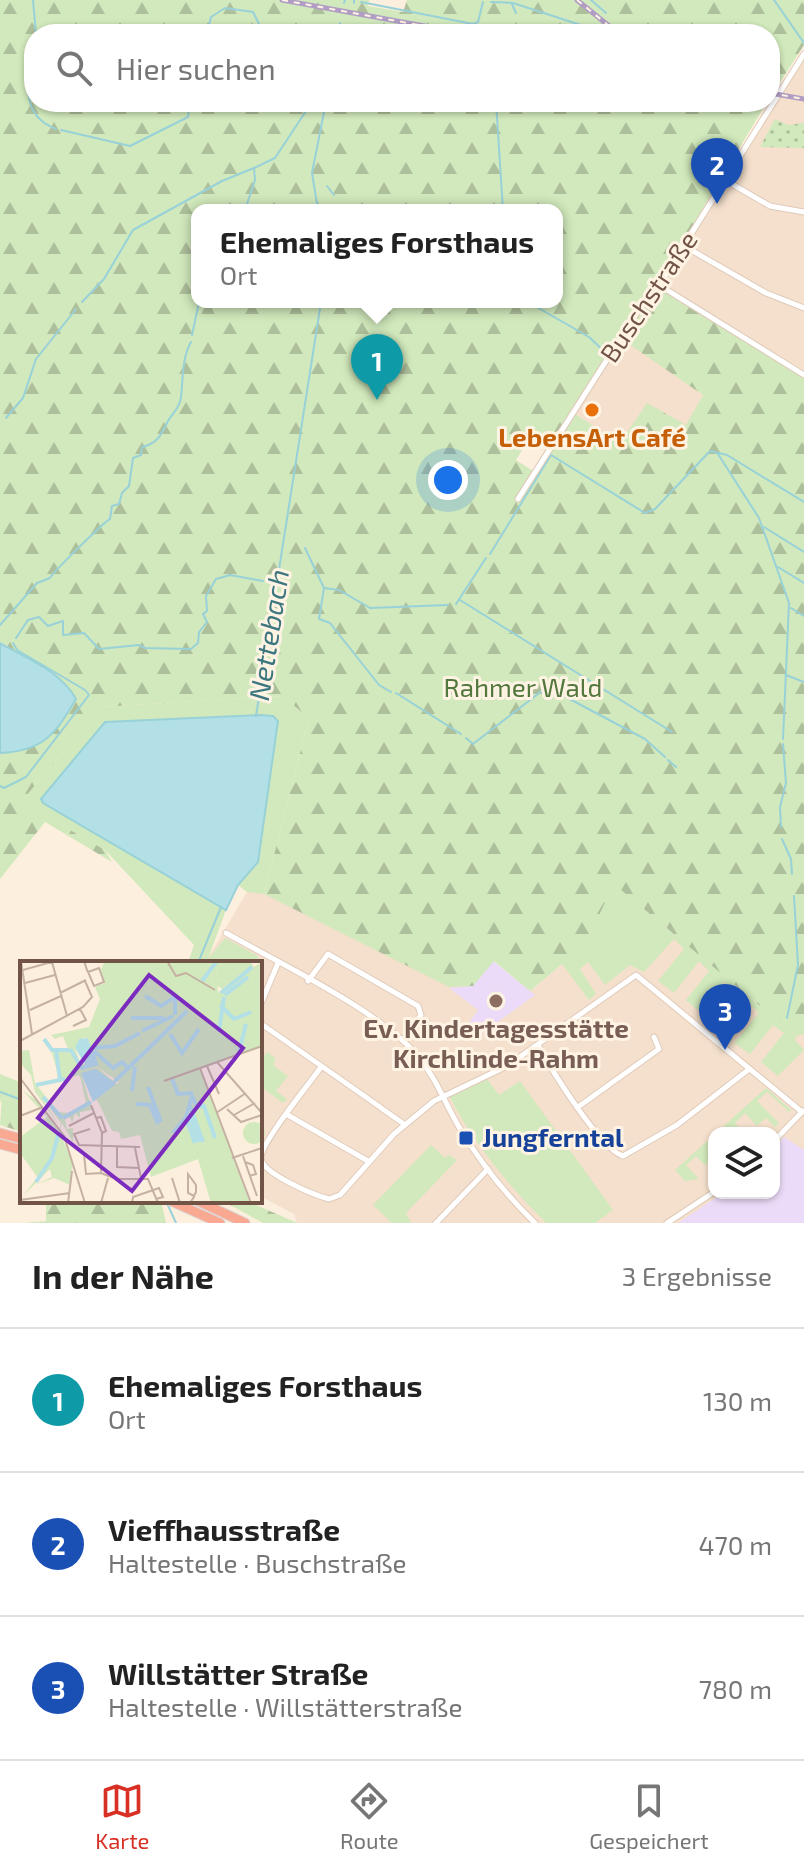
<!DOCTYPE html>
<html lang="de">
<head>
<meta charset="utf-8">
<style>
  body { margin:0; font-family:"Exo 2",sans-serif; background:#f2f2f2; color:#222 }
  .controls { position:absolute; right:24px; bottom:24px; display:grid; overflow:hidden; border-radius:16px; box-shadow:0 2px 6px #0004 }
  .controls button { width:72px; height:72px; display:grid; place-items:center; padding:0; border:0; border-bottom:2px solid #e0e0e0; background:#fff; color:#222; font:40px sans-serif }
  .you { position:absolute; left:448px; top:480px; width:28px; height:28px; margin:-20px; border:6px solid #fff; border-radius:50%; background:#1a73e8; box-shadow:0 0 0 12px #1a73e833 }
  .badge { display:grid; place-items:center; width:52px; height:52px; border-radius:50%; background:#d93025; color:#fff; font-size:26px; font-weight:700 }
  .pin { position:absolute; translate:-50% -66px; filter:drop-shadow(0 2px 4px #0008) }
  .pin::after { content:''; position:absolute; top:42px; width:28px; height:24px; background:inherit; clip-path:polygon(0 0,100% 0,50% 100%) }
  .popup { position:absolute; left:191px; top:204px; width:372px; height:104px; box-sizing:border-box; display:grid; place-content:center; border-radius:16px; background:#fff; filter:drop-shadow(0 2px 6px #0005); font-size:26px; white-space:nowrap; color:#767676 }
  .popup b { font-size:30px; color:#222 }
  .popup::after { content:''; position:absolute; left:50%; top:100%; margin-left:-16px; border:16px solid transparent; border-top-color:#fff }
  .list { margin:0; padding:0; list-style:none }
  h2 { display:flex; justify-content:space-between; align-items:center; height:104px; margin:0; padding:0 32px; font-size:34px }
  h2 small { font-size:26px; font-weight:400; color:#767676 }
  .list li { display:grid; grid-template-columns:52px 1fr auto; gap:24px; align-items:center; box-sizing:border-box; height:144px; padding:0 32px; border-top:2px solid #e0e0e0 }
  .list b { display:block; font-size:30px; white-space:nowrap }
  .list p { margin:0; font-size:26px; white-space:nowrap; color:#767676 }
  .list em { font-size:26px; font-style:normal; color:#767676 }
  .icon { flex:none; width:44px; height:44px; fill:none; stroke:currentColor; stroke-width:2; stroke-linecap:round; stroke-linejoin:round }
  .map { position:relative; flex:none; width:804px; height:1223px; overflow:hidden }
  .search { position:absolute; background:#fff; box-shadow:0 2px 6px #0004; left:24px; right:24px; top:24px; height:88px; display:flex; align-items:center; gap:20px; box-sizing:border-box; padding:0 28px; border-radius:32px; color:#767676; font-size:30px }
  .sheet { height:536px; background:#fff }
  nav { display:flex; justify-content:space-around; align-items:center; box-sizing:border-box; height:112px; border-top:2px solid #e0e0e0; background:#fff; font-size:22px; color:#767676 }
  nav a { display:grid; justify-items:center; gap:4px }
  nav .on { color:#d93025 }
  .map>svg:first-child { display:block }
  .residential { fill:#f4e0cc; fill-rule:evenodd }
  .education { fill:#ecdbf8 }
  .grass { fill:#d1e9bc }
  .forest { fill:url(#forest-firs); fill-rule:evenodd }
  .garden { fill:url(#garden-dots) }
  .water { fill:#b2e0e6; stroke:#98d1d8; stroke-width:2 }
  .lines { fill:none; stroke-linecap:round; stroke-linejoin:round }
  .stream { stroke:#98d1d8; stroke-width:2 }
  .minor-casing { stroke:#e0caba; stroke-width:7 }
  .motorway-casing { stroke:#ddd6d3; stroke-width:11 }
  .minor { stroke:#fff; stroke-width:5 }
  .motorway { stroke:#f9a892; stroke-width:9 }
  .rail-casing { stroke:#b19dc4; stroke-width:5 }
  .rail { stroke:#fff3e4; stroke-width:2; stroke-dasharray:6; stroke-linecap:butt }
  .food-dot { fill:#e8710a; stroke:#fff3e4; stroke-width:3 }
  .education-dot { fill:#8d6e63; stroke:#fff3e4; stroke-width:3 }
  .transit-dot { fill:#1a4fb4; stroke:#fff3e4; stroke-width:3 }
  .labels { text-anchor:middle; stroke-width:6; stroke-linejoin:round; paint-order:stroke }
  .street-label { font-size:26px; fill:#725446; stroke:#fff3e4 }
  .food-label { font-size:26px; font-weight:bold; fill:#c56008; stroke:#fff3e4 }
  .park-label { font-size:26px; fill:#52783e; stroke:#fff3e4 }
  .education-label { font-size:26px; font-weight:bold; fill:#785e54; stroke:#fff3e4 }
  .transit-label { font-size:26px; font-weight:bold; fill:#164399; stroke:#fff3e4; text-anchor:start }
  .water-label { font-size:28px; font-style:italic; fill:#3c777f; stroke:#fff3e4 }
  .inset-river { fill:none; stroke:#b2e0e6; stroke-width:4 }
  .inset-road { fill:none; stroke:#c5b1a1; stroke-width:2 }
  .view { fill:#7b2cbf; fill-opacity:0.15; stroke:#7b2cbf; stroke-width:4 }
  .inset-edge { fill:none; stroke:#725446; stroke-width:4 }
</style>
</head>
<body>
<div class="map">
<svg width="804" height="1223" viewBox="0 0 804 1223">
  <defs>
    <pattern id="forest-firs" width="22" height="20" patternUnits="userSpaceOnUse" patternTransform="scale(2)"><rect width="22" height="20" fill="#d1e9bc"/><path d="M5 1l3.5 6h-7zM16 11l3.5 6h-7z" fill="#aebf9b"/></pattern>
    <pattern id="garden-dots" width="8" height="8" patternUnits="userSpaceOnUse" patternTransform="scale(2)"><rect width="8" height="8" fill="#d1e9bc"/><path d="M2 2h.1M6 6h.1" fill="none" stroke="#aebf9b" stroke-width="1.8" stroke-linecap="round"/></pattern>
  </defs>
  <rect width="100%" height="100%" fill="#fdefdd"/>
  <g class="residential">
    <path d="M804 59V373L663 284Z"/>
    <path d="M626 339 703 395 687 425 620 443 575 414 623 340Z"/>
    <path d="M614 884 796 1035 804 1034V1223H297L294 1214 260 1196V963H205L247 892 264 893 451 985 493 961 530 991 562 964ZM714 1133H774V1193H714Z"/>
  </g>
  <g class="education">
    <path d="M493 961 535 995 481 1034 468 1024 478 1010 449 988 473 986Z"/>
    <path d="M784 1137 804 1150V1223H678L723 1193H774V1147Z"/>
  </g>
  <g class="grass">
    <path d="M282 696 309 718 264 894 247 892 238 885 258 862 273 716 105 722 42 799 43 803 226 910 208 959 225 938 258 956 256 963H188L194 945 105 850 21 802 101 707Z"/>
    <path d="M614 884 796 1036 795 1040 804 1050 778 1076 761 1062 784 1033 773 1025 750 1054 734 1043 759 1013 749 1003 722 1036 708 1024 736 991 723 982 699 1011 686 1000 709 971 699 961 674 993 658 981 684 949 674 939 644 972 630 965 605 985 588 962 580 969 596 994 589 1000 562 964 577 960Z"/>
    <path d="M267 1052 275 1058 274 1066 288 1076 276 1091 287 1099 283 1103 260 1086V1062Z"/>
    <path d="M0 1074 22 1083V1105L3 1097 0 1103Z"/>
    <path d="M487 1079 499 1095 520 1081 613 1210 595 1223H546C510 1187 473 1143 450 1097Z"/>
    <path d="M766 1088 791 1110 789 1112 767 1092 757 1101 779 1123 775 1127 766 1118 757 1126 745 1113 735 1123 744 1133H716Z"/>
    <path d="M714 1135 710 1145 714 1157 705 1165 696 1156 686 1165 699 1179 685 1181 675 1170Z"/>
    <path d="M431 1145 445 1158 449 1155 457 1160 406 1213 411 1223H392L373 1205Z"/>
  </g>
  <g class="forest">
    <path d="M0 0H369L368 6 403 12 407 0H804V45L770 98V34H34V102H767L657 285 804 377V1034L796 1036 614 884 577 961 562 964 530 991 494 961 473 986 449 987 264 894 309 718 282 696 101 707 21 802 105 850 112 862 45 822 0 879V753L18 752 38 664 0 642ZM197 210H557V302H197ZM623 340 703 395 686 425 647 403 620 443 575 414ZM533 432 554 439 533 471 516 460Z"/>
    <path d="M2 1097 22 1105V1132L0 1125Z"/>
    <path d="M46 1201H154L162 1205 166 1223H24L46 1221Z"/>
    <path d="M223 1201H247L297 1223H263Z"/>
  </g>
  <path class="garden" d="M775 119 788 125 804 123V148L760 147Z"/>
  <g class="water">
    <path d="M0 643C26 658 61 671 76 699 55 735 43 751 0 753Z"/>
    <path d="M260 715 273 716 278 721 258 862 238 885 226 910 43 803 41 799 105 722Z"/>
  </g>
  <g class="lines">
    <g class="stream">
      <path d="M33 0 36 34"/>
      <path d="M591 0 606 13"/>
      <path d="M774 0 804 43"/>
      <path d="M361 2 473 24 478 22 483 2"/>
      <path d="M491 2 513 3 593 29"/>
      <path d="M344 3 345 0"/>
      <path d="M354 3V0"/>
      <path d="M512 4 516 13"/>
      <path d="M207 34 211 17 225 8 253 12 264 34"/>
      <path d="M338 34 340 23"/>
      <path d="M348 34V33"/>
      <path d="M34 56C26 86 22 116 56 129"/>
      <path d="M302 102 304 105"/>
      <path d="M496 102 503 210"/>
      <path d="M61 130 130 146 188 117 190 102"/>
      <path d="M327 186 334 195"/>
      <path d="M245 210 255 180 254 168 275 158 312 102"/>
      <path d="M318 210 312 173 326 102"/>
      <path d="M82 302 104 279 133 230 222 181 254 168"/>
      <path d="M528 302 589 337 606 353"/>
      <path d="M192 335 199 302"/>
      <path d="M6 418 23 398 36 359 76 309"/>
      <path d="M718 454 759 518 789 603 783 739"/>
      <path d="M764 527 804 552"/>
      <path d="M305 548 324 588 319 619 330 623 379 685 391 692"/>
      <path d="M490 554 551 455 645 513 655 509 710 451 727 455 804 502"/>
      <path d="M778 567 804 583"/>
      <path d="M324 588 339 590 370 608 448 605"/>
      <path d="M460 600 672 732"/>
      <path d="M456 604 486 558"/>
      <path d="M791 608 804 616"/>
      <path d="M0 625 37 583 50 578C52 573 105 521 110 519L112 506 119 504 122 493 129 486 133 458 141 455 142 447C156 444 161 436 167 423 171 414 180 409 181 397 183 380 182 357 191 342"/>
      <path d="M16 638 28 620 39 617 48 626 63 621V635L84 633 99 649 139 645 145 648 191 649 198 643 199 632 207 622 203 614 207 611 206 596 216 579 230 575 263 581"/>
      <path d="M786 675 804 682"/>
      <path d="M253 684 261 677"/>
      <path d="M396 693 461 734"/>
      <path d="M256 716 321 302"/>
      <path d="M466 738 473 744 547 687 645 739 665 757"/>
      <path d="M668 760 676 767"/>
      <path d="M0 786 4 788 26 777 89 695 85 690 17 650 13 643"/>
      <path d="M781 827 780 807 786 783 783 744"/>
      <path d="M782 839 791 859 792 874"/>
      <path d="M198 963 221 907"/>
      <path d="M787 1018 798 965 794 896"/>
      <path d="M0 1092 22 1100"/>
      <path d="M166 1201 176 1223"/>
    </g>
    <defs>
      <g id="minor">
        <path d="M725 180 770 206 804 212"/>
        <path d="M684 246 766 293 804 308"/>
        <path d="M659 285 804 375"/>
        <path d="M518 499 654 286 659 285 804 54"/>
        <path d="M226 933C279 963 378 1010 416 1054 438 1080 443 1100 459 1127 480 1162 506 1195 535 1223"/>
        <path d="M308 981 328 954 418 1006 421 1015 403 1040"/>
        <path d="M260 1006 278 963"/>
        <path d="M260 1023 380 1107"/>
        <path d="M538 1045C551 1069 600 1149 623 1156L677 1125 748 1070"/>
        <path d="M321 1067C310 1083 262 1141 261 1157 260 1173 314 1195 329 1199L340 1195 394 1134 434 1101 507 1066 636 975 802 1112"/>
        <path d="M578 1107 659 1049 654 1037"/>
        <path d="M381 1108 404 1124"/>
        <path d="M286 1114 368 1161"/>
        <path d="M774 1141 803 1111"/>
        <path d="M436 1223 488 1169"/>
        <path d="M667 1223 714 1192"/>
      </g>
      <g id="motorway">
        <path d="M0 1133 22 1139"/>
        <path d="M0 1144 22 1150"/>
        <path d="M171 1201 220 1223"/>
        <path d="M198 1201 245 1223"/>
      </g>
    </defs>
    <use href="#minor" class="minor-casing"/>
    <use href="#motorway" class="motorway-casing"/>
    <use href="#minor" class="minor"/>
    <use href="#motorway" class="motorway"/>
    <defs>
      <g id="rail">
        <path d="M282 0 468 34"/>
        <path d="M577 0 619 34"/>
        <path d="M770 93 804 99"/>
      </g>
    </defs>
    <use href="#rail" class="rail-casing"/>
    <use href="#rail" class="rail"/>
  </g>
  <circle class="food-dot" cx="592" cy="410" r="8"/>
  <circle class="education-dot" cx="496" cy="1001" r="8"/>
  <rect class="transit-dot" x="458" y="1130" width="16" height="16" rx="4"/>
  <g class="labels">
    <g class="street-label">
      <text transform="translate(649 297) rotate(-56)" y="9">Buschstraße</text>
    </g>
    <g class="food-label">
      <text x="592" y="447">LebensArt Café</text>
    </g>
    <g class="park-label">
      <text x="523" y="697">Rahmer Wald</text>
    </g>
    <g class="education-label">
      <text x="496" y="1038">Ev. Kindertagesstätte<tspan x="496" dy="30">Kirchlinde-Rahm</tspan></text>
    </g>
    <g class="transit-label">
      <text x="482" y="1147">Jungferntal</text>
    </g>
    <g class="water-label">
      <text transform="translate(269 635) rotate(-81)" y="10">Nettebach</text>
    </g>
  </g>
  <g transform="translate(20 961)">
    <rect width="242" height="242" fill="#fdefdd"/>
    <path d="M190 0H195L198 23 203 18 208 23 203 28 197 25 199 35 175 52 172 48 194 31ZM77 106 100 126 79 143 61 111 72 149 60 151V157L55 152 52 162 50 156 45 158 47 168 53 167V181L42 162 30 208 3 235 32 197 41 162 16 129 15 122 38 151 50 152 66 142 59 110Z" fill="#d1e9bc"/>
    <path d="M85 0H190L194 31 172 48 175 52 208 23 203 18 198 24 195 0H230L234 6 242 1V85L180 108 230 242H191L178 198 131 216 120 174 101 178 99 171 92 170 79 143 99 121 77 106 59 110 64 125 59 114 17 125 39 117 31 89 48 88 43 75 35 78 31 74 69 66 80 38 75 26 85 22 81 8ZM63 77H68L73 95 70 104 60 102 55 87ZM9 89 16 128 39 164 15 131 11 114 0 102V90ZM3 130 16 139 38 169 32 197 18 217 0 192V176L27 156ZM40 172 53 203 50 224 34 217 15 224 32 216 29 205Z" fill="#d1e9bc" fill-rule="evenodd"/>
    <path d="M223 172a11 11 0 1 1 22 0a11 11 0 1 1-22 0Z" fill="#d1e9bc"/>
    <path d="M68 77 75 101 66 105 55 87 59 78ZM76 108 96 123 73 141 61 112Z" fill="#b2e0e6"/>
    <path class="inset-river" d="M182 20 197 0M201 32 232 6M205 34 228 16M125 35 141 45 155 36V54M200 44 214 58 231 51M111 57H144M122 70 153 55M199 71 204 36M150 73 162 92 179 68M24 78 32 89H49M72 87 95 85 120 72M50 88 62 107 76 103 72 90M36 89 40 119M74 90 93 107 102 101 107 106M219 91 226 63M152 118 158 133 171 132 177 146 184 145 195 177M94 121 167 50M16 124 45 118M128 126 141 161M112 130 115 106M23 136 42 157M116 143 130 144 138 163M170 145 183 181M169 152 179 181M43 157 71 141M166 157 175 182M153 172 166 156 172 135M16 221 32 197 39 171"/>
    <path class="inset-road" d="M1 0 12 73M64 0 67 9 69 13 74 25 84 21 79 7 68 11M147 0 156 15 166 12 195 29M32 1 47 55M3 9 35 0M5 22 35 14M40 32 66 19M10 49 41 35M53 65 66 59 60 48M0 80 63 46 72 36 65 20M197 101 242 152M187 105 199 133M180 107 231 242M0 117 44 175 65 242M144 120 242 85M71 144 82 172 81 212 96 218H128L138 242M207 148 221 161 242 154M196 152 226 132M214 154 235 142M0 155 23 146M76 157 81 156 86 170 82 172M49 165 74 152M70 168 54 173 59 184 120 186M97 185V206L119 207M115 187 121 217M64 193 66 213 81 212M223 195 237 235M212 197 242 187M225 201 233 204 236 213 229 215M152 217 160 242M0 239 50 232M48 242 52 210M81 242 88 217M112 242 113 236 139 227 143 236 136 238M170 242 174 236V235L176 231V224L168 213V232L174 235"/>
    <path class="view" d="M129 14 223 87 112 230 18 157Z"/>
    <rect width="242" height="242" class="inset-edge"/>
  </g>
</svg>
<div class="controls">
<button><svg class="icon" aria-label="layers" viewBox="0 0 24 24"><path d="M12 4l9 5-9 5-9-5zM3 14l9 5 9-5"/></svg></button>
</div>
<div class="you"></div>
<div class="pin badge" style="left:377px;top:400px;background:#0f9aa8">1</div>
<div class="popup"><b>Ehemaliges Forsthaus</b>Ort</div>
<div class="pin badge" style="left:717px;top:204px;background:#1a4fb4">2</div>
<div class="pin badge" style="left:725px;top:1050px;background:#1a4fb4">3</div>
<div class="search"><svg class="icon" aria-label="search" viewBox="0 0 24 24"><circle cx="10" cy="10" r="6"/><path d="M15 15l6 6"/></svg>Hier suchen</div>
</div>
<section class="sheet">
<h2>In der Nähe<small>3 Ergebnisse</small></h2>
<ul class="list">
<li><span class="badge" style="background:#0f9aa8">1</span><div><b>Ehemaliges Forsthaus</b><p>Ort</p></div><em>130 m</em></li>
<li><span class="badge" style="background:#1a4fb4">2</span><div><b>Vieffhausstraße</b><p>Haltestelle · Buschstraße</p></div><em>470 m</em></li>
<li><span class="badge" style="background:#1a4fb4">3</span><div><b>Willstätter Straße</b><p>Haltestelle · Willstätterstraße</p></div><em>780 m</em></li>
</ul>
</section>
<nav>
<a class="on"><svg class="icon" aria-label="map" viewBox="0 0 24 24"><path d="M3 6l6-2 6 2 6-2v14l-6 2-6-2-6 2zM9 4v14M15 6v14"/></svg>Karte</a>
<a><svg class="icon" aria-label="directions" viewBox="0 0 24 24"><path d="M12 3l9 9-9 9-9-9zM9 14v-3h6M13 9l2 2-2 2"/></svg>Route</a>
<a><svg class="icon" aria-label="saved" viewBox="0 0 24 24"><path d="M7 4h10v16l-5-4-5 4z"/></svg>Gespeichert</a>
</nav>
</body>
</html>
